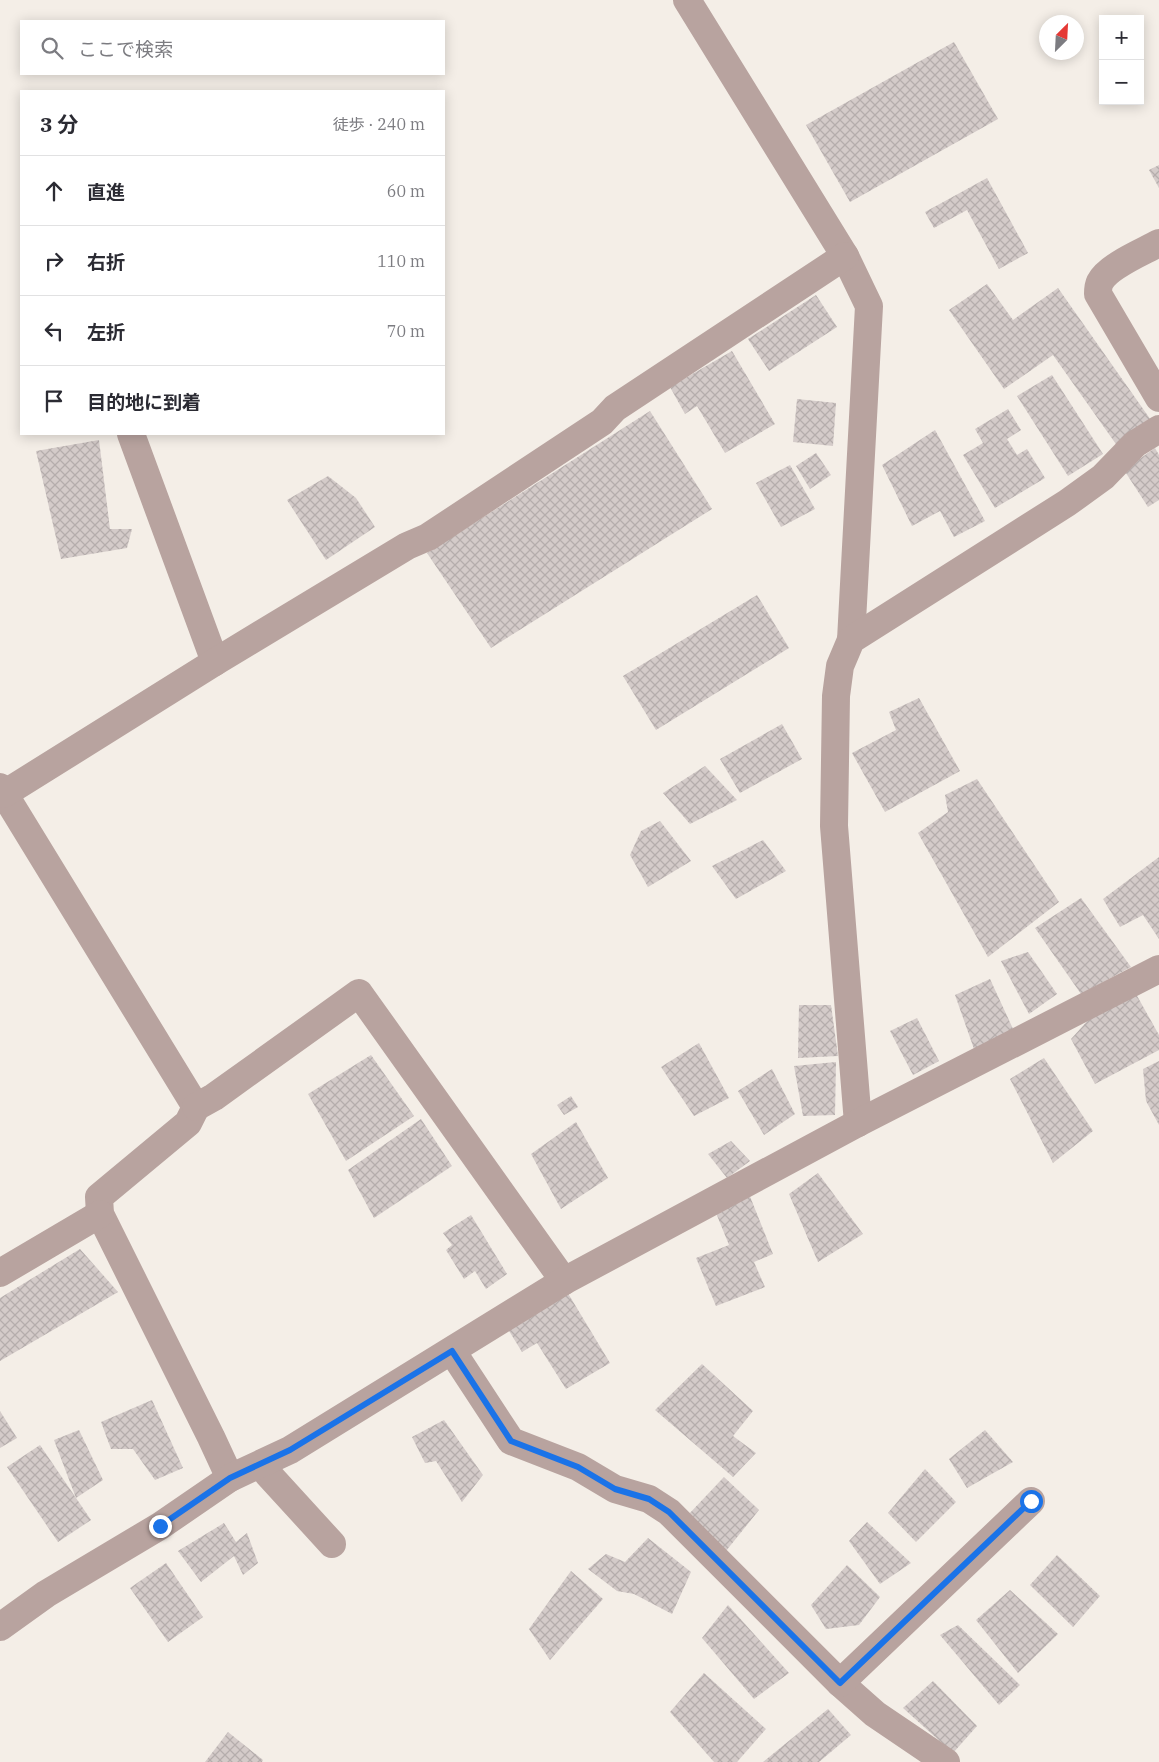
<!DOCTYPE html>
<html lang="ja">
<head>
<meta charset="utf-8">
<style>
  body { margin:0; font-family:"IBM Plex Serif","Noto Sans JP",serif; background:#f2f2f3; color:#2b2b33 }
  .controls { position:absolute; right:15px; top:15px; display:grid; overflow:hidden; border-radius:0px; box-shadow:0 2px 12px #0003 }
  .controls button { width:45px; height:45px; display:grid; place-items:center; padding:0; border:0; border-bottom:1px solid #e1e1e2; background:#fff; color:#2b2b33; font:25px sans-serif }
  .compass { position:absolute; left:1039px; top:15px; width:45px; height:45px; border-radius:50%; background:#fff; box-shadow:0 2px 12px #0003; rotate:24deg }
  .stop { position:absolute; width:15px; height:15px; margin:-11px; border:4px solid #1a73e8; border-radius:50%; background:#fff }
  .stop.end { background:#1a73e8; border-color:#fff; box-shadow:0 1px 5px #0008 }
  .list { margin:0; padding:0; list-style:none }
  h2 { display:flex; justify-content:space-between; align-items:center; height:65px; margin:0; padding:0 20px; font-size:21px }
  h2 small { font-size:16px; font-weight:400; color:#7c7c81 }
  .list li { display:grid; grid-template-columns:32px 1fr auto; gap:15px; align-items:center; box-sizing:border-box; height:70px; padding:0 20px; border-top:1px solid #e1e1e2 }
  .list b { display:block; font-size:19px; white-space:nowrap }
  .list em { font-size:16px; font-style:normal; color:#7c7c81 }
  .icon { flex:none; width:28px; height:28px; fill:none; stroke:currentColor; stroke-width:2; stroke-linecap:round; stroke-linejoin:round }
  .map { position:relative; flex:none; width:1159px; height:1762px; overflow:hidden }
  .search { position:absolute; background:#fff; box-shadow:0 2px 12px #0003; left:20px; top:20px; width:425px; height:55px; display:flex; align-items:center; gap:12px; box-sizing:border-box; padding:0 18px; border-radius:0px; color:#7c7c81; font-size:19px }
  .panel { position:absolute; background:#fff; box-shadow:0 2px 12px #0003; left:20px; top:90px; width:425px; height:345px; border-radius:0px }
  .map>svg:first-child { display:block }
  .building { fill:url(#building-cross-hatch) }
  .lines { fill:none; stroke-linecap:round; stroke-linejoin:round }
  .minor { stroke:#b8a39f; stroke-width:28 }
  .route { stroke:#1a73e8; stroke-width:6 }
</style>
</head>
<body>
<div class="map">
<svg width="1159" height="1762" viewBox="0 0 1159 1762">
  <defs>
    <pattern id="building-cross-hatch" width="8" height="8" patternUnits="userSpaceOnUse" patternTransform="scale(1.25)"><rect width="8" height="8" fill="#d4cbc9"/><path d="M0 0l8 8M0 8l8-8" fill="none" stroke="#b5adac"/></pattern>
  </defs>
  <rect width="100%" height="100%" fill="#f4eee7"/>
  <g class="building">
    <path d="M954 42 998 119 850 202 806 125Z"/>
    <path d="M1159 165V188L1149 170Z"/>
    <path d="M987 178 1028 253 999 269 967 210 934 228 925 212Z"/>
    <path d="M987 284 1013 320 1058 288 1153 423 1118 447 1053 355 1004 389 949 310Z"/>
    <path d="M816 295 837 327 769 371 748 339Z"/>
    <path d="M732 351 775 424 725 453 697 406 685 414 670 387Z"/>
    <path d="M1052 375 1103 454 1068 476 1017 396Z"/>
    <path d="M797 399 836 403 833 446 793 442Z"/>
    <path d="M1008 409 1021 430 1007 439 1017 455 1027 449 1045 478 995 508 963 455 983 443 975 429Z"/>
    <path d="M650 411 712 509 491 648 427 553Z"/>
    <path d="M935 430 985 521 954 537 940 511 912 526 882 465Z"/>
    <path d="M99 440 110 529H132L127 548 61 559 36 451Z"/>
    <path d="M1155 448 1159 455V500L1148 507 1124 470Z"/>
    <path d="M816 453 831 475 810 489 796 466Z"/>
    <path d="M790 465 815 509 781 527 756 483Z"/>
    <path d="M328 476 356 498 375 527 326 560 287 500Z"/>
    <path d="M757 595 789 648 656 730 623 676Z"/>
    <path d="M919 698 960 771 885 812 852 753 896 730 889 712Z"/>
    <path d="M782 724 802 759 740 793 720 759Z"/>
    <path d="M705 766 737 800 690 824 663 793Z"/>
    <path d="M977 779 1059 902 988 957 918 833 948 812 945 795Z"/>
    <path d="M660 821 691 861 648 887 630 855 641 831Z"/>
    <path d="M763 840 786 871 736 899 712 866Z"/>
    <path d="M1159 857V939L1143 915 1120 927 1103 899Z"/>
    <path d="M1081 898 1131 967 1081 994 1035 928Z"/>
    <path d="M1028 952 1057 994 1029 1014 1001 961Z"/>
    <path d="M990 979 1014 1031 974 1049 955 995Z"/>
    <path d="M1136 994 1159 1035V1050L1095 1084 1071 1039 1091 1017Z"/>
    <path d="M799 1005H831L838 1056 798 1058Z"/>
    <path d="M917 1018 939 1061 913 1075 890 1031Z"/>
    <path d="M699 1043 729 1098 694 1116 661 1067Z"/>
    <path d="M371 1055 414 1116 346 1161 308 1094Z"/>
    <path d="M1044 1058 1093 1131 1053 1163 1010 1079Z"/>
    <path d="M1159 1061V1125L1146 1101 1143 1069Z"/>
    <path d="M836 1062 835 1115 803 1116 794 1066Z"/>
    <path d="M772 1069 795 1114 764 1135 738 1091Z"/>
    <path d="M571 1096 578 1107 564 1115 557 1105Z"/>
    <path d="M421 1119 452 1166 374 1218 348 1170Z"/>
    <path d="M576 1122 608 1178 561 1209 531 1154Z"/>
    <path d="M731 1141 750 1161 727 1178 708 1154Z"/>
    <path d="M818 1173 863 1234 818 1262 789 1194Z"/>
    <path d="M749 1194 773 1254 754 1262 765 1287 716 1306 696 1258 729 1245 714 1208Z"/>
    <path d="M471 1215 507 1274 486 1289 475 1271 464 1279 446 1250 452 1245 443 1233Z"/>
    <path d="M80 1249 118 1292 0 1361V1298Z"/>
    <path d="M566 1290 610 1363 566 1389 537 1343 522 1352 506 1326Z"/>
    <path d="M702 1364 753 1411 733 1436 756 1453 733 1477 655 1410Z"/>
    <path d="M152 1400 183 1468 155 1480 133 1449H111L101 1422Z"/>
    <path d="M0 1411 17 1438 0 1448Z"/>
    <path d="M444 1420 483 1475 462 1502 436 1461 425 1463 412 1437Z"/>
    <path d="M79 1430 103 1480 76 1498 54 1440Z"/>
    <path d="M985 1430 1013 1462 967 1488 949 1459Z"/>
    <path d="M40 1445 91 1520 58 1542 7 1467Z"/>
    <path d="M925 1469 956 1502 916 1542 888 1513Z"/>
    <path d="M724 1477 759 1510 726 1551 688 1515Z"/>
    <path d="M867 1522 911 1563 880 1584 849 1541Z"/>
    <path d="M224 1523 236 1542 247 1533 258 1563 243 1575 234 1556 201 1582 178 1551Z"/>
    <path d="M648 1538 691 1572 672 1614 634 1594 617 1591 588 1569 606 1554 625 1562Z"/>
    <path d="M1057 1555 1100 1596 1073 1627 1030 1585Z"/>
    <path d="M166 1563 203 1617 168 1642 130 1588Z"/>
    <path d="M847 1565 880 1597 859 1625 826 1629 811 1605Z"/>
    <path d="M571 1571 603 1599 550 1660 529 1629Z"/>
    <path d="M1010 1590 1058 1634 1018 1673 976 1620Z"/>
    <path d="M728 1605 789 1673 754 1699 702 1638Z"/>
    <path d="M958 1625 1020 1685 999 1705 940 1635Z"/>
    <path d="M704 1673 766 1729 737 1762H714L670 1712Z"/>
    <path d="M933 1681 977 1726 953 1753 903 1708Z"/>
    <path d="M828 1709 851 1735 819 1762H763Z"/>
    <path d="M228 1732 263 1760 262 1762H205Z"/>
  </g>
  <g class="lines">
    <g class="minor">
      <path d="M687 0 845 256 869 306 851 640"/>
      <path d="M1159 243C1143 252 1108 266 1100 282 1098 286 1098 291 1098 294L1159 398"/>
      <path d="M131 434 215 662"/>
      <path d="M0 787 196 1107 188 1123 99 1197 100 1214 211 1437 230 1478"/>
      <path d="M4 794 215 662 407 546 428 537 602 422 615 408 845 256"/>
      <path d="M196 1107 214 1097 359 993 564 1281"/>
      <path d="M858 1123 834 826 836 696 840 666 851 640 1067 503 1103 477 1135 444 1159 429"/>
      <path d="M0 1273 100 1214"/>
      <path d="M452 1351 511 1441 578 1467 615 1489 649 1499 669 1512 840 1683 875 1714 946 1762"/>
      <path d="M263 1463 268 1474 332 1544"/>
      <path d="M0 1627 46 1594 160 1526 230 1478 290 1450 564 1281 858 1123 1159 969"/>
      <path d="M840 1683 1031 1501"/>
    </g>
  </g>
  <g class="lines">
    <path class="route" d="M160 1526 230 1478 290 1450 452 1351 511 1441 578 1467 615 1489 649 1499 669 1512 840 1683 1031 1501"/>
  </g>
</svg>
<div class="controls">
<button>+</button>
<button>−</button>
</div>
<svg class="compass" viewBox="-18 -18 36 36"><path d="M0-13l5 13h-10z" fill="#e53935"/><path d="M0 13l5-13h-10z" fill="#7c7c81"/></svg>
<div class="stop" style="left:1031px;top:1501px"></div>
<div class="stop end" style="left:160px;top:1526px"></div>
<div class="search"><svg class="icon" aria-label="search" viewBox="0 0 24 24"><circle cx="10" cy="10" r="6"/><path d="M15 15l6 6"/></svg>ここで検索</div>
<section class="panel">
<h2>3 分<small>徒歩 · 240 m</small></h2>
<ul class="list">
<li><svg class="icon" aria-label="ahead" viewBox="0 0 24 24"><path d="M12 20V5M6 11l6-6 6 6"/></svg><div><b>直進</b></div><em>60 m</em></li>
<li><svg class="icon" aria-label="right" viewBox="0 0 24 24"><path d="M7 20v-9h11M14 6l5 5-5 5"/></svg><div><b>右折</b></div><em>110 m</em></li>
<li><svg class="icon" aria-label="left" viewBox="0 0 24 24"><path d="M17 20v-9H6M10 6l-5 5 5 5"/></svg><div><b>左折</b></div><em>70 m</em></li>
<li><svg class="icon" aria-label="arrive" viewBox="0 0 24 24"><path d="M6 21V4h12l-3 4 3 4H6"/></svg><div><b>目的地に到着</b></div></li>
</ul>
</section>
</div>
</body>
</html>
